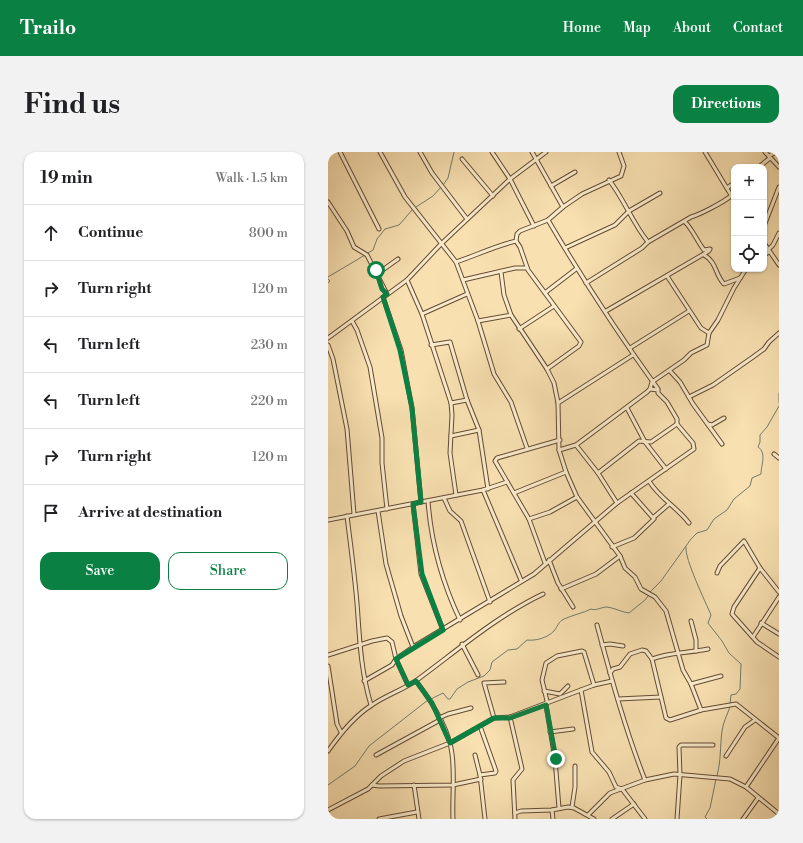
<!DOCTYPE html>
<html lang="en">
<head>
<meta charset="utf-8">
<style>
  body { margin:0; font-family:"Libre Bodoni",serif; background:#f2f2f2; color:#202124 }
  .controls { position:absolute; right:12px; top:12px; display:grid; overflow:hidden; border-radius:8px; box-shadow:0 1px 3px #0004 }
  .controls button { width:36px; height:36px; display:grid; place-items:center; padding:0; border:0; border-bottom:1px solid #e0e0e0; background:#fff; color:#202124; font:20px sans-serif }
  .stop { position:absolute; width:12px; height:12px; margin:-9px; border:3px solid #0b8043; border-radius:50%; background:#fff }
  .stop.end { background:#0b8043; border-color:#fff; box-shadow:0 1px 4px #0008 }
  .list { margin:0; padding:0; list-style:none }
  h2 { display:flex; justify-content:space-between; align-items:center; height:52px; margin:0; padding:0 16px; font-size:17px }
  h2 small { font-size:13px; font-weight:400; color:#757577 }
  .list li { display:grid; grid-template-columns:26px 1fr auto; gap:12px; align-items:center; box-sizing:border-box; height:56px; padding:0 16px; border-top:1px solid #e0e0e0 }
  .list b { display:block; font-size:15px; white-space:nowrap }
  .list em { font-size:13px; font-style:normal; color:#757577 }
  .actions { display:flex; gap:8px; padding:12px 16px }
  .actions a { flex:1; padding:9px 0; border:1px solid #0b8043; border-radius:12px; text-align:center; font-size:14px; color:#0b8043 }
  .actions .main { background:#0b8043; color:#fff }
  .icon { flex:none; width:22px; height:22px; fill:none; stroke:currentColor; stroke-width:2; stroke-linecap:round; stroke-linejoin:round }
  .map { position:relative; flex:none; width:451px; height:667px; overflow:hidden; border-radius:12px }
  header { display:flex; align-items:center; gap:24px; box-sizing:border-box; height:56px; padding:0 20px; background:#0b8043; color:#fff }
  header strong { font-size:19px }
  nav { display:flex; gap:22px; margin-inline-start:auto; font-size:14px }
  .intro { display:flex; align-items:center; justify-content:space-between; box-sizing:border-box; height:96px; padding:0 24px }
  h1 { margin:0; font-size:28px }
  .button { padding:10px 18px; border-radius:12px; background:#0b8043; color:#fff; font-size:14px; font-weight:700 }
  main { display:flex; gap:24px; padding:0 24px }
  aside { flex:1; background:#fff; border-radius:12px; box-shadow:0 1px 3px #0004 }
  .map>svg:first-child { display:block }
  .lines { fill:none; stroke-linecap:round; stroke-linejoin:round }
  .stream { stroke:#737b6c; stroke-width:1 }
  .minor-casing { stroke:#644b34; stroke-width:5 }
  .minor { stroke:#faebcc; stroke-width:3 }
  .route { stroke:#0b8043; stroke-width:5 }
</style>
</head>
<body>
<header>
<strong>Trailo</strong>
<nav><a>Home</a><a>Map</a><a>About</a><a>Contact</a></nav>
</header>
<div class="intro"><h1>Find us</h1><a class="button">Directions</a></div>
<main>
<aside>
<h2>19 min<small>Walk · 1.5 km</small></h2>
<ul class="list">
<li><svg class="icon" aria-label="ahead" viewBox="0 0 24 24"><path d="M12 20V5M6 11l6-6 6 6"/></svg><div><b>Continue</b></div><em>800 m</em></li>
<li><svg class="icon" aria-label="right" viewBox="0 0 24 24"><path d="M7 20v-9h11M14 6l5 5-5 5"/></svg><div><b>Turn right</b></div><em>120 m</em></li>
<li><svg class="icon" aria-label="left" viewBox="0 0 24 24"><path d="M17 20v-9H6M10 6l-5 5 5 5"/></svg><div><b>Turn left</b></div><em>230 m</em></li>
<li><svg class="icon" aria-label="left" viewBox="0 0 24 24"><path d="M17 20v-9H6M10 6l-5 5 5 5"/></svg><div><b>Turn left</b></div><em>220 m</em></li>
<li><svg class="icon" aria-label="right" viewBox="0 0 24 24"><path d="M7 20v-9h11M14 6l5 5-5 5"/></svg><div><b>Turn right</b></div><em>120 m</em></li>
<li><svg class="icon" aria-label="arrive" viewBox="0 0 24 24"><path d="M6 21V4h12l-3 4 3 4H6"/></svg><div><b>Arrive at destination</b></div></li>
</ul>
<div class="actions"><a class="main">Save</a><a>Share</a></div>
</aside>
<div class="map">
<svg width="451" height="667" viewBox="0 0 451 667">
  <rect width="100%" height="100%" fill="#f8e0b1"/>
  <filter id="stains"><feTurbulence type="fractalNoise" baseFrequency=".005" numOctaves="4"/><feColorMatrix values="0 0 0 0 .2 0 0 0 0 .09 0 0 0 0 .02 0 0 0 .5 -.17"/></filter>
  <radialGradient id="worn" r=".72"><stop offset=".6" stop-color="#630" stop-opacity="0"/><stop offset="1" stop-color="#630" stop-opacity=".3"/></radialGradient>
  <g class="lines">
    <g class="stream">
      <path d="M115 33 120 26 126 0"/>
      <path d="M88 55 105 44 113 35"/>
      <path d="M40 101 45 98 49 87 57 77 71 73 85 57"/>
      <path d="M0 125 37 103"/>
      <path d="M0 127 2 129 0 131"/>
      <path d="M451 241V251"/>
      <path d="M358 395C356 406 378 451 383 463L380 471 394 489 401 501 413 512 412 537 408 542 403 543 402 552"/>
      <path d="M322 440 333 429 363 387 369 381 379 378 386 367 399 358 406 347 422 334 424 326 433 322C433 313 439 301 430 295L432 290V283L439 275 451 254"/>
      <path d="M103 547 115 541 120 547H122L129 537 140 530 156 524 162 518 164 510 180 498 189 497 199 488C208 489 219 486 226 479 230 474 230 470 236 467 245 463 255 461 263 457 269 459 273 455 279 455 287 456 293 460 301 461L317 448 321 443"/>
      <path d="M389 624C393 609 392 595 394 579 395 571 399 563 402 555"/>
      <path d="M0 633 27 614 41 594 100 548"/>
      <path d="M379 667 377 665 382 656 388 627"/>
    </g>
    <defs>
      <g id="minor">
        <path d="M12 0 51 77"/>
        <path d="M52 0 77 45 128 110 150 169 166 222 183 250 199 296"/>
        <path d="M92 0 104 21 139 67"/>
        <path d="M164 0 182 27 206 74"/>
        <path d="M204 0 235 55"/>
        <path d="M377 0 406 48"/>
        <path d="M437 0 451 15"/>
        <path d="M441 4 448 0"/>
        <path d="M134 7 165 44"/>
        <path d="M431 15 442 6"/>
        <path d="M281 28C296 47 304 70 320 90"/>
        <path d="M223 34 247 20"/>
        <path d="M399 36 406 31"/>
        <path d="M0 50 19 79 26 95 39 103 59 142"/>
        <path d="M220 68C254 126 291 183 330 237"/>
        <path d="M436 74 451 35"/>
        <path d="M188 89 192 95 200 118 253 190 251 194 219 217"/>
        <path d="M436 91 451 113"/>
        <path d="M237 96 287 73 301 59 332 41"/>
        <path d="M440 98 445 93 451 81"/>
        <path d="M376 103C389 110 387 123 396 132L412 126"/>
        <path d="M436 103 441 100"/>
        <path d="M128 110C149 103 167 94 188 89L189 82 192 79 220 68 235 55 254 42 293 24 296 14 291 0"/>
        <path d="M173 120 176 143 183 163 219 217 226 231 230 251 231 298 238 320 249 345 292 404 297 416 307 425 313 437 327 445 338 459 355 518 363 532 373 558"/>
        <path d="M49 122 70 107"/>
        <path d="M339 124 373 176 381 181"/>
        <path d="M79 128 94 162 123 251 124 263 122 301 128 343"/>
        <path d="M135 128 187 116H199"/>
        <path d="M258 131 314 96 320 90 363 65C373 62 394 51 403 44"/>
        <path d="M218 140 248 117"/>
        <path d="M55 145 73 198 84 256 93 350"/>
        <path d="M278 159 381 99 382 97 376 98C369 89 365 78 357 70"/>
        <path d="M94 162 139 142"/>
        <path d="M24 169 29 178 42 215 54 286V311L59 357"/>
        <path d="M150 169 183 163"/>
        <path d="M191 177 226 154"/>
        <path d="M0 186 79 128 113 92 182 27 218 0"/>
        <path d="M0 193 5 207 19 277 26 362"/>
        <path d="M103 193 122 190 139 248 151 278 160 337"/>
        <path d="M302 196 361 159"/>
        <path d="M342 219 352 230 365 252 394 292"/>
        <path d="M361 245 385 233 425 205 436 197 441 190 451 181"/>
        <path d="M123 251 139 248"/>
        <path d="M230 251 305 203"/>
        <path d="M299 256 317 290 338 317"/>
        <path d="M380 272 384 273 396 266"/>
        <path d="M123 284 151 278"/>
        <path d="M248 293 270 321 311 289 323 290 349 272"/>
        <path d="M231 298 248 293 319 240 322 237 324 230 356 208 363 201 379 193 381 181 390 168 406 136 418 117"/>
        <path d="M446 302 451 306"/>
        <path d="M270 321 289 351"/>
        <path d="M321 329C332 347 349 355 361 371"/>
        <path d="M155 338 193 428"/>
        <path d="M186 341 238 320"/>
        <path d="M116 346 122 359 133 369 162 450"/>
        <path d="M100 349C103 390 114 430 132 468"/>
        <path d="M85 352 93 422 115 478"/>
        <path d="M50 359 58 412 73 464 85 495"/>
        <path d="M19 364C23 397 28 431 30 465 32 495 34 523 43 553"/>
        <path d="M326 365 341 352"/>
        <path d="M201 367 222 360 249 345"/>
        <path d="M0 368 155 338 179 330"/>
        <path d="M284 395 306 386 326 367 303 341"/>
        <path d="M221 408 230 431 245 455"/>
        <path d="M217 411 201 367 167 309 169 306 232 288"/>
        <path d="M432 416 406 455 404 462 429 490 451 505"/>
        <path d="M389 421 392 414 416 389 432 416 451 440"/>
        <path d="M233 437 268 422 292 404"/>
        <path d="M363 469 368 488V499"/>
        <path d="M433 471 451 482"/>
        <path d="M269 473C283 525 297 577 317 628"/>
        <path d="M425 485 451 445"/>
        <path d="M134 492 150 523"/>
        <path d="M274 493 282 492 295 494"/>
        <path d="M380 497C362 501 340 500 324 507L338 566 342 568 373 558 408 552 451 586"/>
        <path d="M0 503 44 489 59 486 64 490 68 507 80 533"/>
        <path d="M0 514 9 572 13 580"/>
        <path d="M282 521 285 517 292 515 302 502 314 498 318 499 324 507"/>
        <path d="M36 529 64 513 68 507 85 495 206 422 289 351 366 297 365 291 349 272V267L339 250 330 241V238L322 237"/>
        <path d="M88 529C104 550 121 576 124 602 127 624 124 646 125 667"/>
        <path d="M363 532 393 524"/>
        <path d="M253 538 264 600 281 620 288 635 294 637 317 667"/>
        <path d="M216 539 232 542 240 534"/>
        <path d="M290 547 333 545"/>
        <path d="M182 565 194 617 185 628 187 667"/>
        <path d="M111 566 120 562 143 556"/>
        <path d="M166 566 156 531 176 530"/>
        <path d="M152 574 168 619 167 621 152 623 157 667"/>
        <path d="M222 580 245 577"/>
        <path d="M0 599C12 582 26 564 44 553 58 543 75 538 89 528 131 497 169 464 215 442"/>
        <path d="M48 603 112 568"/>
        <path d="M147 603 152 623"/>
        <path d="M398 604 417 575 427 568"/>
        <path d="M44 633 51 634 125 633 153 627"/>
        <path d="M86 633 91 667"/>
        <path d="M418 635 451 586"/>
        <path d="M244 655 247 635V614"/>
        <path d="M231 656 227 607 218 553 219 549 214 528 218 511 229 504 254 499 256 500 266 533"/>
        <path d="M0 658 40 637 53 624 76 609 122 591 166 566 182 565 266 533 284 529"/>
        <path d="M224 658 225 667"/>
        <path d="M187 661 193 659 224 658 240 655 246 656 266 667"/>
        <path d="M260 663 282 641 317 628 346 622 402 627 418 635 451 662"/>
        <path d="M51 667 89 660"/>
        <path d="M284 667 306 652"/>
        <path d="M349 667 352 623 351 595 353 593H385"/>
        <path d="M415 667 430 646"/>
      </g>
    </defs>
    <use href="#minor" class="minor-casing"/>
    <use href="#minor" class="minor"/>
  </g>
  <g class="lines">
    <path class="route" d="M48 118 54 137 59 142 55 145 72 198 84 256 93 350 85 352 94 422 115 478 68 507 80 533 88 529 104 551 122 591 166 566H182L218 553 228 607"/>
  </g>
  <rect width="100%" height="100%" filter="url(#stains)"/>
  <rect width="100%" height="100%" fill="url(#worn)"/>
</svg>
<div class="controls">
<button>+</button>
<button>−</button>
<button><svg class="icon" aria-label="locate" viewBox="0 0 24 24"><circle cx="12" cy="12" r="6"/><path d="M12 2v4M12 18v4M2 12h4M18 12h4"/></svg></button>
</div>
<div class="stop" style="left:48px;top:118px"></div>
<div class="stop end" style="left:228px;top:607px"></div>
</div>
</main>
</body>
</html>
